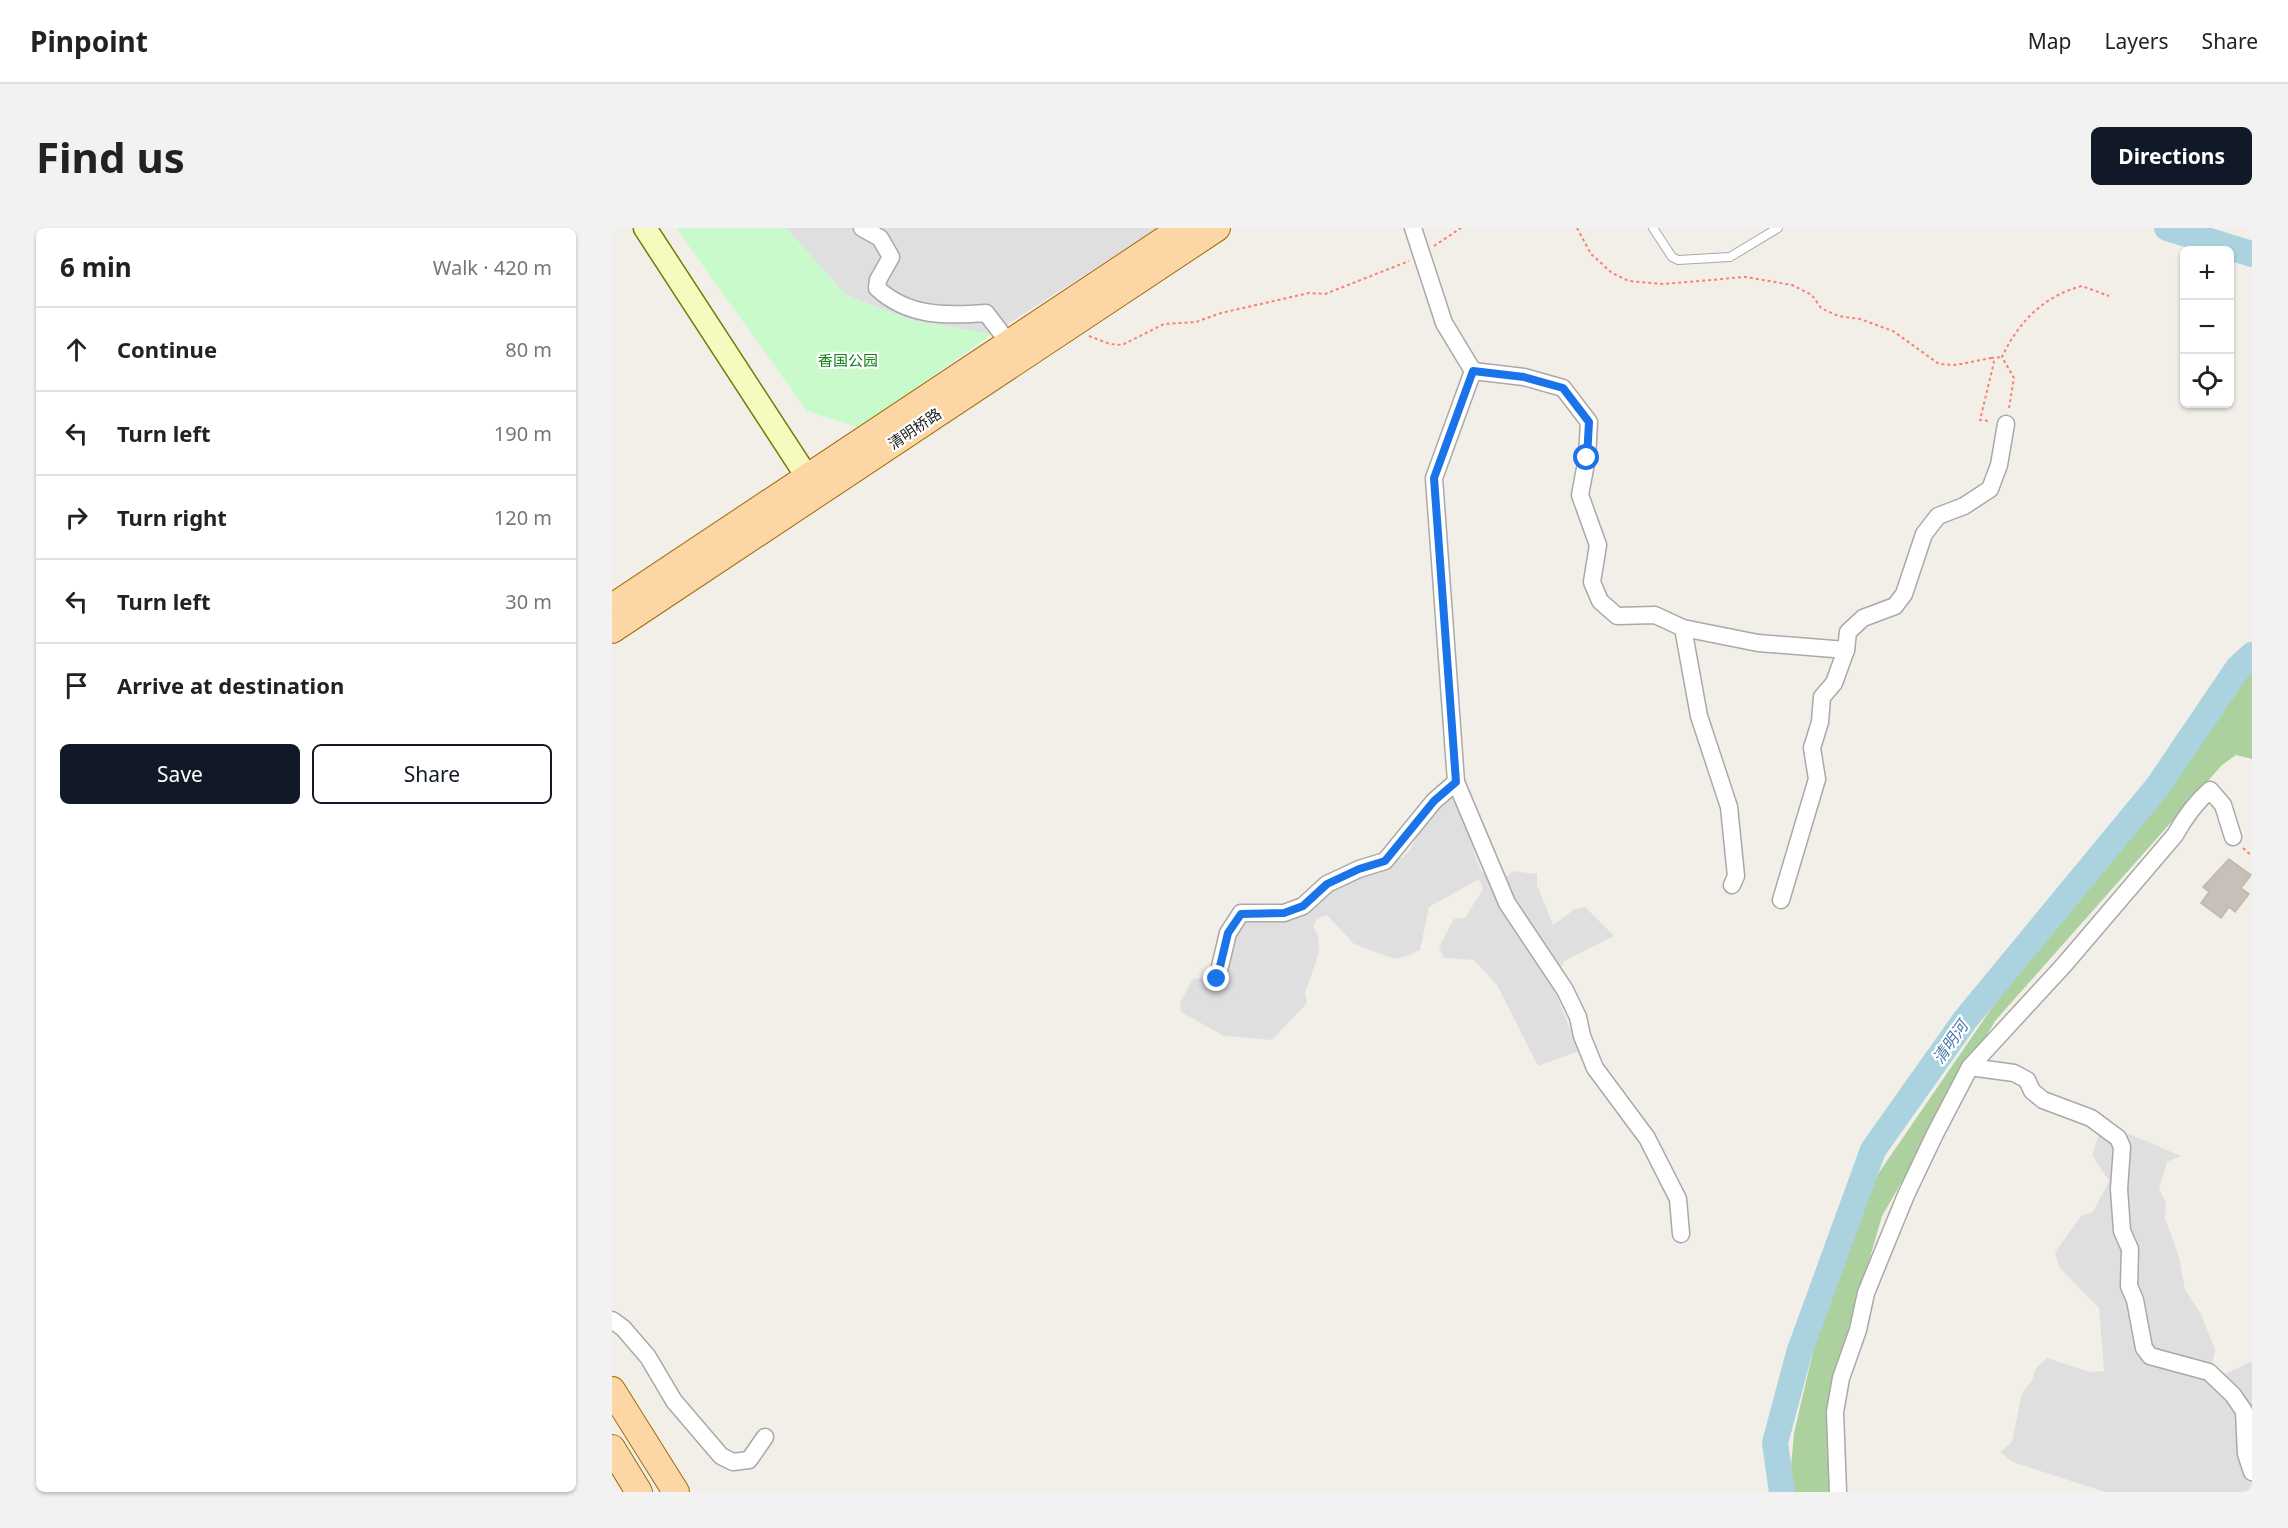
<!DOCTYPE html>
<html lang="en">
<head>
<meta charset="utf-8">
<style>
  body { margin:0; font-family:"Noto Sans","Noto Sans SC",sans-serif; background:#f2f2f2; color:#222 }
  .controls { position:absolute; right:18px; top:18px; display:grid; overflow:hidden; border-radius:9px; box-shadow:0 2px 4px #0004 }
  .controls button { width:54px; height:54px; display:grid; place-items:center; padding:0; border:0; border-bottom:2px solid #e0e0e0; background:#fff; color:#222; font:30px sans-serif }
  .stop { position:absolute; width:18px; height:18px; margin:-14px; border:4px solid #1a73e8; border-radius:50%; background:#fff }
  .stop.end { background:#1a73e8; border-color:#fff; box-shadow:0 2px 6px #0008 }
  .list { margin:0; padding:0; list-style:none }
  h2 { display:flex; justify-content:space-between; align-items:center; height:78px; margin:0; padding:0 24px; font-size:26px }
  h2 small { font-size:20px; font-weight:400; color:#767676 }
  .list li { display:grid; grid-template-columns:39px 1fr auto; gap:18px; align-items:center; box-sizing:border-box; height:84px; padding:0 24px; border-top:2px solid #e0e0e0 }
  .list b { display:block; font-size:22px; white-space:nowrap }
  .list em { font-size:20px; font-style:normal; color:#767676 }
  .actions { display:flex; gap:12px; padding:18px 24px }
  .actions a { flex:1; padding:14px 0; border:2px solid #111827; border-radius:9px; text-align:center; font-size:21px; color:#111827 }
  .actions .main { background:#111827; color:#fff }
  .icon { flex:none; width:33px; height:33px; fill:none; stroke:currentColor; stroke-width:2; stroke-linecap:round; stroke-linejoin:round }
  .map { position:relative; flex:none; width:1640px; height:1264px; overflow:hidden; border-radius:9px }
  header { display:flex; align-items:center; gap:36px; box-sizing:border-box; height:84px; padding:0 30px; background:#fff; border-bottom:2px solid #e0e0e0 }
  header strong { font-size:28px }
  nav { display:flex; gap:33px; margin-inline-start:auto; font-size:21px }
  .intro { display:flex; align-items:center; justify-content:space-between; box-sizing:border-box; height:144px; padding:0 36px }
  h1 { margin:0; font-size:42px }
  .button { padding:15px 27px; border-radius:9px; background:#111827; color:#fff; font-size:21px; font-weight:700 }
  main { display:flex; gap:36px; padding:0 36px }
  aside { flex:1; background:#fff; border-radius:9px; box-shadow:0 2px 4px #0004 }
  .map>svg:first-child { display:block }
  .residential { fill:#e0dfdf }
  .forest { fill:#add19e }
  .park { fill:#c8facc }
  .lines { fill:none; stroke-linecap:round; stroke-linejoin:round }
  .river { stroke:#aad3df; stroke-width:26 }
  .building { fill:#c7bfb8; stroke:#c4b6ab; stroke-width:1.5 }
  .lane-casing { stroke:#a9a9a9; stroke-width:10 }
  .street-casing { stroke:#a9a9a9; stroke-width:19 }
  .secondary-casing { stroke:#707d05; stroke-width:25 }
  .primary-casing { stroke:#a06b00; stroke-width:28 }
  .path { stroke:#fa8072; stroke-width:2; stroke-dasharray:3 3; stroke-linecap:butt }
  .lane { stroke:#fff; stroke-width:8 }
  .street { stroke:#fff; stroke-width:16 }
  .secondary { stroke:#f7fabf; stroke-width:22 }
  .primary { stroke:#fcd6a4; stroke-width:26 }
  .route { stroke:#1a73e8; stroke-width:8 }
  .labels { text-anchor:middle; stroke-width:4.5; stroke-linejoin:round; paint-order:stroke }
  .park-label { font-size:15px; fill:#0c8416; stroke:#fff }
  .street-label { font-size:15px; fill:#222; stroke:#fff }
  .water-label { font-size:16px; font-style:italic; fill:#4a7aab; stroke:#fff }
</style>
</head>
<body>
<header>
<strong>Pinpoint</strong>
<nav><a>Map</a><a>Layers</a><a>Share</a></nav>
</header>
<div class="intro"><h1>Find us</h1><a class="button">Directions</a></div>
<main>
<aside>
<h2>6 min<small>Walk · 420 m</small></h2>
<ul class="list">
<li><svg class="icon" aria-label="ahead" viewBox="0 0 24 24"><path d="M12 20V5M6 11l6-6 6 6"/></svg><div><b>Continue</b></div><em>80 m</em></li>
<li><svg class="icon" aria-label="left" viewBox="0 0 24 24"><path d="M17 20v-9H6M10 6l-5 5 5 5"/></svg><div><b>Turn left</b></div><em>190 m</em></li>
<li><svg class="icon" aria-label="right" viewBox="0 0 24 24"><path d="M7 20v-9h11M14 6l5 5-5 5"/></svg><div><b>Turn right</b></div><em>120 m</em></li>
<li><svg class="icon" aria-label="left" viewBox="0 0 24 24"><path d="M17 20v-9H6M10 6l-5 5 5 5"/></svg><div><b>Turn left</b></div><em>30 m</em></li>
<li><svg class="icon" aria-label="arrive" viewBox="0 0 24 24"><path d="M6 21V4h12l-3 4 3 4H6"/></svg><div><b>Arrive at destination</b></div></li>
</ul>
<div class="actions"><a class="main">Save</a><a>Share</a></div>
</aside>
<div class="map">
<svg width="1640" height="1264" viewBox="0 0 1640 1264">
  <rect width="100%" height="100%" fill="#f2efe9"/>
  <g class="residential">
    <path d="M174 0H546L380 106 302 93 234 67Z"/>
    <path d="M847 564 853 574 862 625 870 644 894 649 901 643 925 646V657L941 697 963 681 973 679 1002 708 952 733 941 759 967 823 926 838 885 757 862 732 832 730 827 719 842 691 853 690 871 661 867 651 817 679 808 722 795 728 783 731 742 716 715 687 705 691 701 698 706 707 707 725 693 765 695 775 660 812 612 808 569 784 568 774 581 751 590 750 603 762 612 757 619 709 643 683 656 687 712 660 791 629 798 622 820 576Z"/>
    <path d="M1500 902 1515 905 1569 928 1555 934 1547 961 1554 975 1553 990 1567 1029 1573 1062 1589 1086 1603 1122 1600 1138 1613 1146 1640 1133V1264H1493L1401 1234 1388 1224 1400 1214 1410 1165 1420 1153 1424 1140 1435 1130 1478 1144 1492 1143 1487 1080 1447 1039 1443 1024 1469 988 1481 984 1497 953 1480 927 1488 903Z"/>
  </g>
  <path class="forest" d="M1640 441V531L1624 527 1610 537 1383 793 1270 988 1218 1168 1217 1264H1180L1178 1249 1182 1205 1214 1068 1266 946 1403 746 1535 582Z"/>
  <path class="park" d="M64 0H174L234 67 302 93 380 106 248 200 195 183Z"/>
  <g class="lines">
    <g class="river">
      <path d="M1555 0 1640 26"/>
      <path d="M1170 1264 1163 1215 1187 1125 1261 922 1353 792 1546 558 1626 440 1640 427"/>
    </g>
  </g>
  <path class="building" d="M1617 631 1639 647 1629 660 1637 666 1623 684 1617 679 1609 690 1589 675 1597 664 1591 659Z"/>
  <g class="lines">
    <defs>
      <path id="lane" d="M1041 0 1060 29 1066 32 1118 29 1166 0"/>
      <g id="street">
        <path d="M250 0 268 10 279 29 266 52 265 60C296 89 334 88 374 85L397 115"/>
        <path d="M801 0 832 95 861 143 822 250 844 554 895 675 953 762 966 789 970 808 983 840 1035 910 1066 971 1069 1006"/>
        <path d="M861 143 912 149 951 160 977 194 975 230 968 267 986 317 980 354 988 373 1005 388 1043 387 1071 400 1087 488 1117 579 1124 648 1120 657"/>
        <path d="M1071 400 1146 415 1234 422"/>
        <path d="M1169 672 1205 551 1200 520 1208 494 1210 469 1222 455 1234 422 1236 404 1251 390 1283 378 1292 366 1312 306 1326 288 1352 278 1378 261 1387 237 1394 196"/>
        <path d="M605 751 616 705 629 685H672L691 678 715 656 747 641 773 633 822 573 844 554"/>
        <path d="M1358 839 1402 845 1415 852 1420 863 1431 872 1479 890 1506 910 1510 919 1507 961 1510 1003 1518 1021 1517 1058 1523 1072 1532 1120 1538 1128 1597 1144 1621 1167 1632 1183 1634 1226 1640 1244"/>
        <path d="M0 1092 11 1100 36 1129 62 1173 109 1228 121 1234 137 1232 153 1209"/>
        <path d="M1226 1264 1223 1184 1229 1150 1246 1102 1254 1065 1294 967 1323 906 1358 839 1452 737 1563 607C1573 589 1583 575 1598 562L1611 577 1621 609"/>
      </g>
      <path id="secondary" d="M33 0 205 264"/>
      <g id="primary">
        <path d="M0 379 570 0"/>
        <path d="M0 402 605 0"/>
        <path d="M0 1162 64 1264"/>
        <path d="M0 1220 27 1264"/>
      </g>
    </defs>
    <use href="#lane" class="lane-casing"/>
    <use href="#street" class="street-casing"/>
    <use href="#secondary" class="secondary-casing"/>
    <use href="#primary" class="primary-casing"/>
    <g class="path">
      <path d="M965 0 979 26 1000 45 1017 53 1051 56 1133 49 1180 57 1200 67 1209 80 1226 88 1248 91 1281 103 1327 136 1344 137 1379 130 1382 134 1368 192 1378 193"/>
      <path d="M822 18 849 0"/>
      <path d="M477 108 498 116 510 117 552 96 584 94 609 85 697 65 713 66 797 33"/>
      <path d="M1379 130 1390 129"/>
      <path d="M1397 180 1402 150 1390 129C1407 93 1432 68 1470 58L1497 68"/>
      <path d="M1631 620 1640 628"/>
    </g>
    <use href="#lane" class="lane"/>
    <use href="#street" class="street"/>
    <use href="#secondary" class="secondary"/>
    <use href="#primary" class="primary"/>
  </g>
  <g class="lines">
    <path class="route" d="M605 751 616 705 629 686 672 685 691 678 715 656 747 641 773 633 822 573 844 554 822 250 861 143 912 149 951 160 977 194 975 230"/>
  </g>
  <g class="labels">
    <g class="park-label">
      <text x="236" y="138">香国公园</text>
    </g>
    <g class="street-label">
      <text transform="translate(303 201) rotate(-34)" y="5">清明桥路</text>
    </g>
    <g class="water-label">
      <text transform="translate(1338 814) rotate(-55)" y="6">清明河</text>
    </g>
  </g>
</svg>
<div class="controls">
<button>+</button>
<button>−</button>
<button><svg class="icon" aria-label="locate" viewBox="0 0 24 24"><circle cx="12" cy="12" r="6"/><path d="M12 2v4M12 18v4M2 12h4M18 12h4"/></svg></button>
</div>
<div class="stop" style="left:975px;top:230px"></div>
<div class="stop end" style="left:605px;top:751px"></div>
</div>
</main>
</body>
</html>
